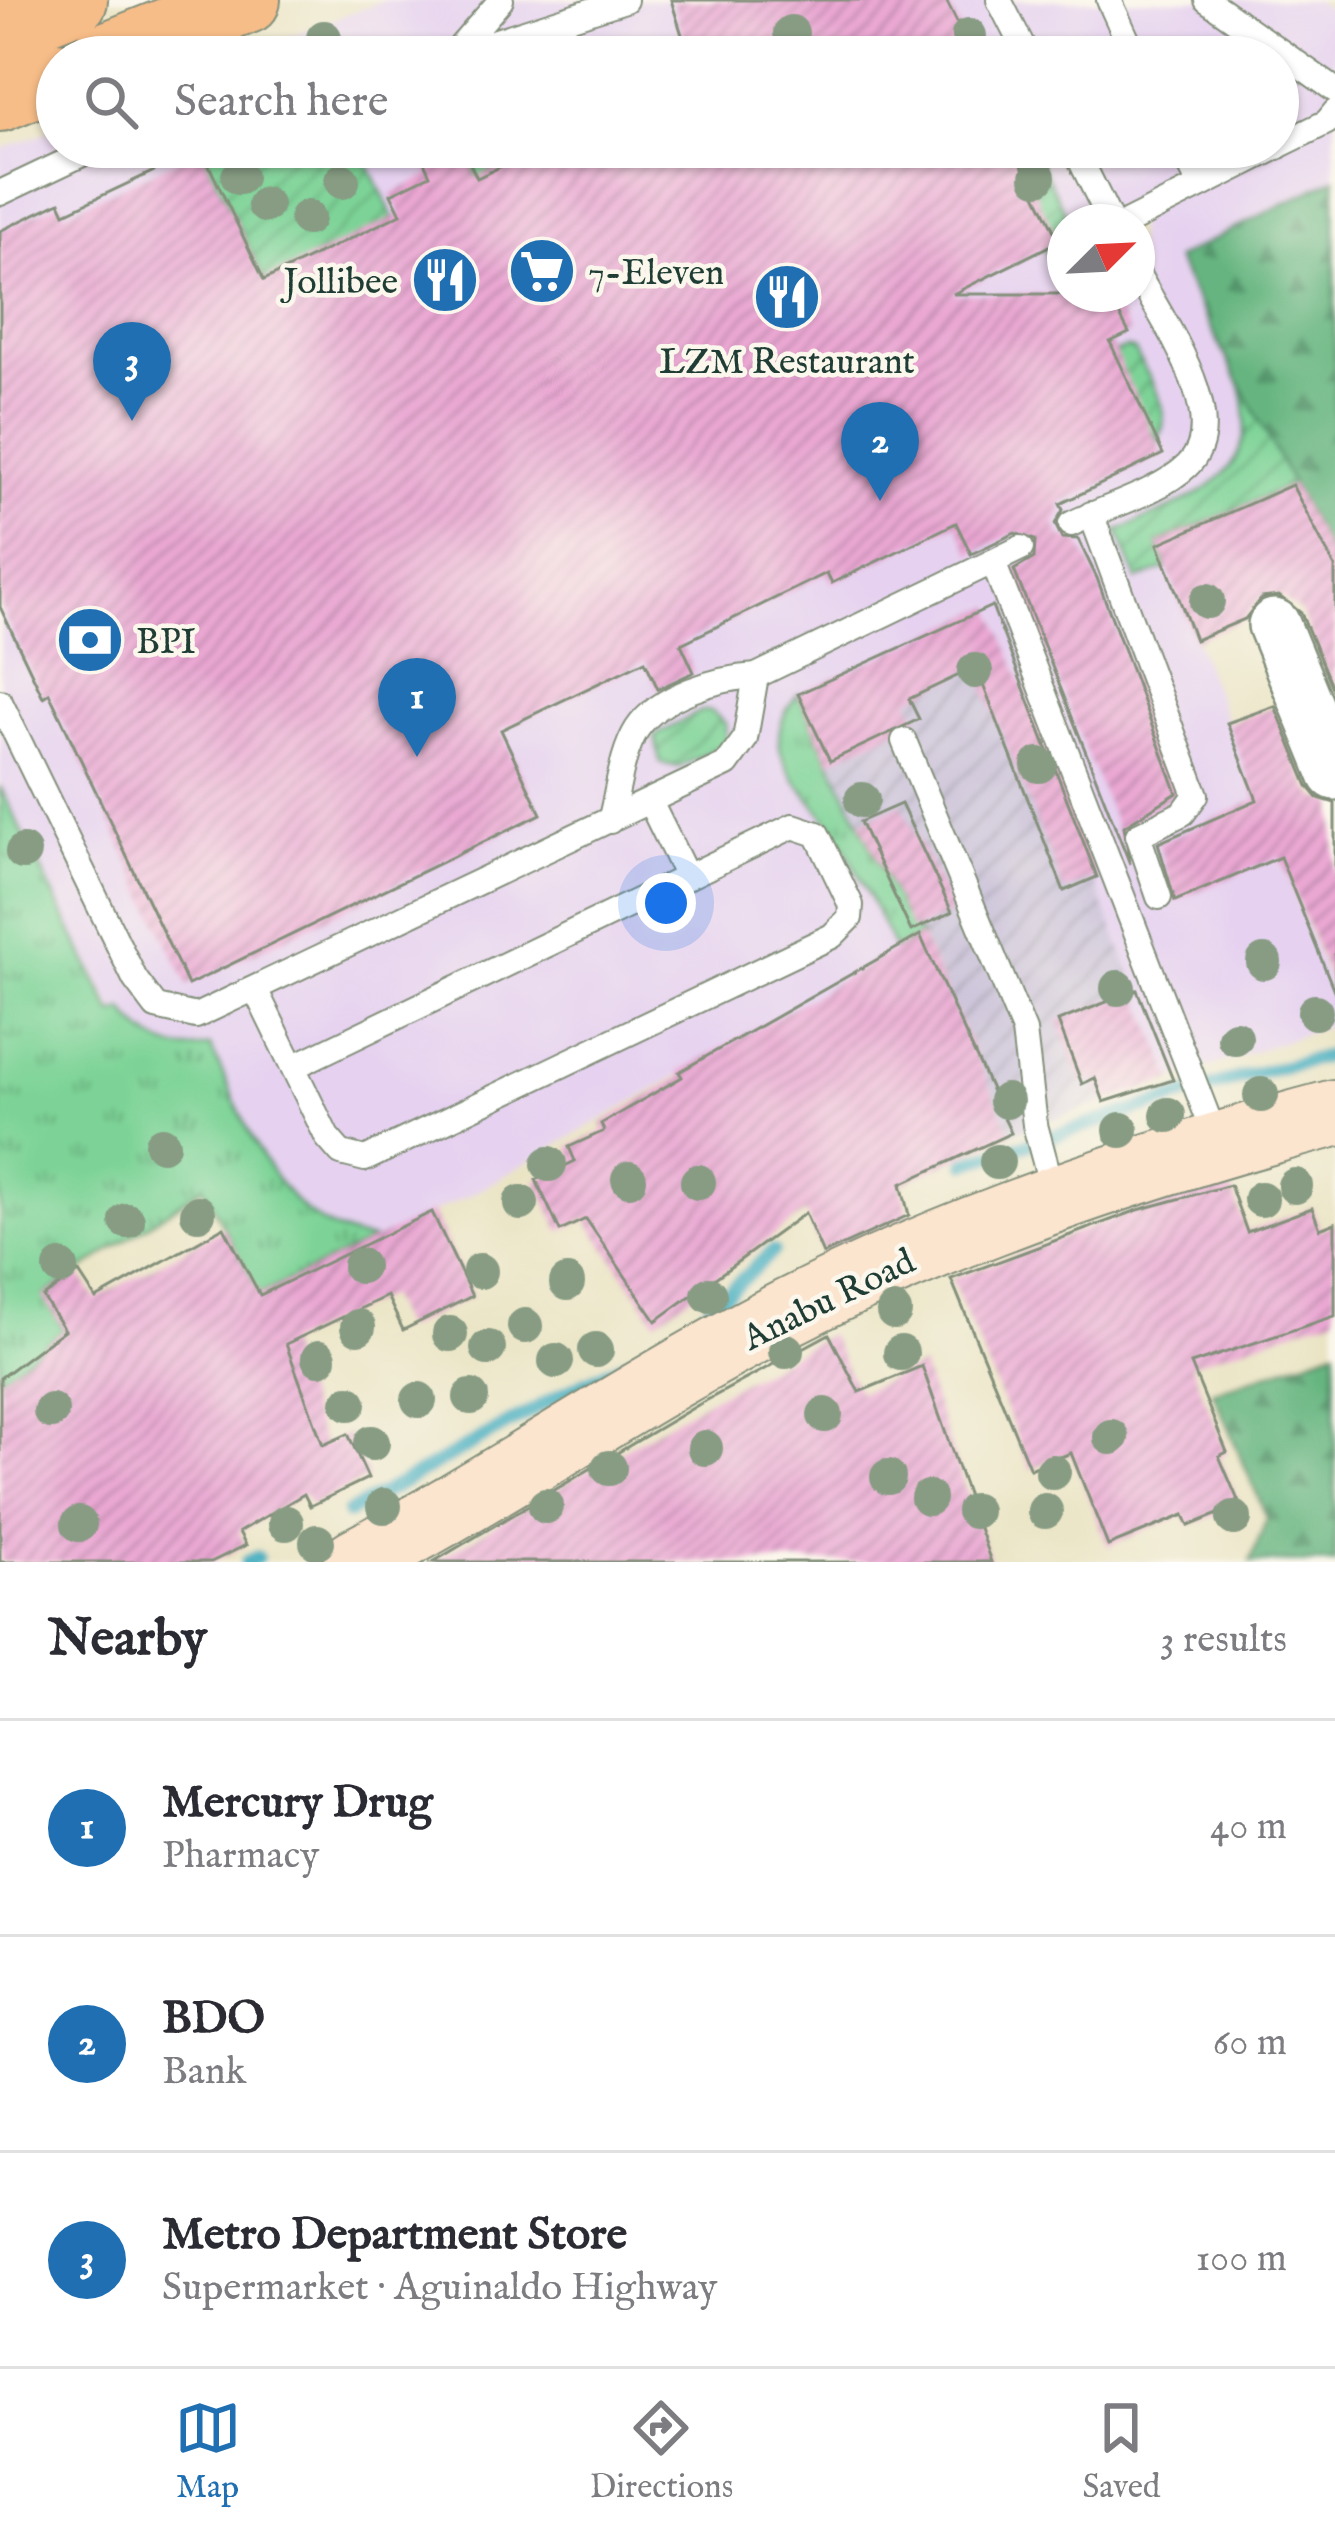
<!DOCTYPE html>
<html lang="en">
<head>
<meta charset="utf-8">
<style>
  body { margin:0; font-family:"IM FELL English",serif; background:#f2f2f3; color:#2b2b33 }
  .compass { position:absolute; left:1047px; top:204px; width:108px; height:108px; border-radius:50%; background:#fff; box-shadow:0 3px 9px #0004; rotate:66deg }
  .you { position:absolute; left:666px; top:903px; width:42px; height:42px; margin:-30px; border:9px solid #fff; border-radius:50%; background:#1a73e8; box-shadow:0 0 0 18px #1a73e833 }
  .badge { display:grid; place-items:center; width:78px; height:78px; border-radius:50%; background:#1f6fb2; color:#fff; font-size:39px; font-weight:700 }
  .pin { position:absolute; translate:-50% -99px; filter:drop-shadow(0 3px 6px #0008) }
  .pin::after { content:''; position:absolute; top:63px; width:42px; height:36px; background:inherit; clip-path:polygon(0 0,100% 0,50% 100%) }
  .list { margin:0; padding:0; list-style:none }
  h2 { display:flex; justify-content:space-between; align-items:center; height:156px; margin:0; padding:0 48px; font-size:51px }
  h2 small { font-size:39px; font-weight:400; color:#7c7c81 }
  .list li { display:grid; grid-template-columns:78px 1fr auto; gap:36px; align-items:center; box-sizing:border-box; height:216px; padding:0 48px; border-top:3px solid #e1e1e2 }
  .list b { display:block; font-size:45px; white-space:nowrap }
  .list p { margin:0; font-size:39px; white-space:nowrap; color:#7c7c81 }
  .list em { font-size:39px; font-style:normal; color:#7c7c81 }
  .icon { flex:none; width:66px; height:66px; fill:none; stroke:currentColor; stroke-width:2; stroke-linecap:round; stroke-linejoin:round }
  .map { position:relative; flex:none; width:1335px; height:1562px; overflow:hidden }
  .search { position:absolute; background:#fff; box-shadow:0 3px 9px #0004; left:36px; right:36px; top:36px; height:132px; display:flex; align-items:center; gap:30px; box-sizing:border-box; padding:0 42px; border-radius:66px; color:#7c7c81; font-size:45px }
  .sheet { height:804px; background:#fff }
  nav { display:flex; justify-content:space-around; align-items:center; box-sizing:border-box; height:168px; border-top:3px solid #e1e1e2; background:#fff; font-size:33px; color:#7c7c81 }
  nav a { display:grid; justify-items:center; gap:6px }
  nav .on { color:#1f6fb2 }
  .map>svg:first-child { display:block }
  .built { fill:#e6d2f0; fill-rule:evenodd }
  .industrial { fill:url(#industrial-furrows) }
  .grass { fill:url(#grass-tufts); stroke:#4e8866; stroke-width:3 }
  .forest { fill:url(#forest-firs); stroke:#42795a; stroke-width:3 }
  .garden { fill:url(#garden-furrows); stroke:#4e8866; stroke-width:3 }
  .lines { fill:none; stroke-linecap:round; stroke-linejoin:round }
  .stream { stroke:#3facbe; stroke-width:14 }
  .building { fill:url(#building-hatch) }
  .lane-casing { stroke:#84907c; stroke-width:28 }
  .street-casing { stroke:#84907c; stroke-width:56 }
  .secondary-casing { stroke:#84907c; stroke-width:70 }
  .highway-casing { stroke:#84907c; stroke-width:70 }
  .lane { stroke:#fff; stroke-width:24 }
  .street { stroke:#fff; stroke-width:51 }
  .secondary { stroke:#fce5cf; stroke-width:66 }
  .highway { stroke:#f7bd88; stroke-width:66 }
  .tree { fill:#879c83 }
  .labels { text-anchor:middle; stroke-width:9; stroke-linejoin:round; paint-order:stroke }
  .poi-label { font-size:36px; fill:#1f3d34; stroke:#fbf7ec; text-anchor:start }
  .street-label { font-size:36px; fill:#1f3d34; stroke:#fbf7ec }
</style>
</head>
<body>
<div class="map">
<svg width="1335" height="1562" viewBox="0 0 1335 1562">
  <defs>
    <pattern id="industrial-furrows" width="10" height="10" patternUnits="userSpaceOnUse" patternTransform="scale(3)"><rect width="10" height="10" fill="#c8bfd8"/><path d="M-1 1l2-2M0 10L10 0M9 11l2-2" fill="none" stroke="#a29cb0"/></pattern>
    <pattern id="grass-tufts" width="24" height="20" patternUnits="userSpaceOnUse" patternTransform="scale(3)"><rect width="24" height="20" fill="#7dd397"/><path d="M3 7l-1-3M5 7V3M7 7l1-3M15 17l-1-3M17 17v-4M19 17l1-3" fill="none" stroke="#66ac7c"/></pattern>
    <pattern id="forest-firs" width="22" height="20" patternUnits="userSpaceOnUse" patternTransform="scale(3)"><rect width="22" height="20" fill="#66b580"/><path d="M5 1l3.5 6h-7zM16 11l3.5 6h-7z" fill="#53946a"/></pattern>
    <pattern id="garden-furrows" width="10" height="10" patternUnits="userSpaceOnUse" patternTransform="scale(3)"><rect width="10" height="10" fill="#7dd397"/><path d="M-1 1l2-2M0 10L10 0M9 11l2-2" fill="none" stroke="#66ac7c"/></pattern>
    <pattern id="building-hatch" width="6" height="6" patternUnits="userSpaceOnUse" patternTransform="scale(3)"><rect width="6" height="6" fill="#eaa7d3"/><path d="M-1 1l2-2M0 6l6-6M5 7l2-2" fill="none" stroke="#bd89ac"/></pattern>
  </defs>
  <rect width="100%" height="100%" fill="#fbf7ec"/>
  <filter id="ink" filterUnits="userSpaceOnUse"><feTurbulence type="fractalNoise" baseFrequency=".00833" numOctaves="2"/><feDisplacementMap in="SourceGraphic" scale="24" xChannelSelector="R" yChannelSelector="G"/><feConvolveMatrix kernelMatrix="1 2 1 2 8 2 1 2 1" color-interpolation-filters="sRGB"/></filter>
  <filter id="wash" filterUnits="userSpaceOnUse"><feTurbulence type="fractalNoise" baseFrequency=".004" numOctaves="4" result="noise"/><feDisplacementMap in="SourceGraphic" scale="48" xChannelSelector="R" yChannelSelector="G"/><feGaussianBlur stdDeviation="2.7" result="paint"/><feColorMatrix in="noise" values="0 0 0 0 0 0 0 0 0 0 0 0 0 0 0 0 0 1.4 0 .05"/><feComposite in="paint" operator="in"/></filter>
  <g filter="url(#wash)">
    <rect width="100%" height="100%" fill="#eae4c4"/>
    <path class="built" d="M384 0H1314L1335 14V178L1176 259 1292 485 1158 544 1335 1000V1023L1173 1080 799 695 903 913 921 936 472 1194 259 1295 0 787V150L57 128V147H1278V57H238ZM1065 222H1137V294H1065Z"/>
    <path class="industrial" d="M986 608 1173 1080 1011 1133 921 936 903 913 798 694Z"/>
    <g class="grass">
      <path d="M798 694 903 913 921 936 895 950C877 913 860 876 841 840 814 790 746 757 798 694Z"/>
      <path d="M0 787 113 1014 124 1010C145 1039 174 1057 210 1046 248 1124 275 1228 373 1240L259 1295 203 1187 44 1296 64 1330 0 1378Z"/>
    </g>
    <g class="forest">
      <path d="M1335 178V567L1175 259Z"/>
      <path d="M1335 1349V1562H1250L1267 1518 1213 1392Z"/>
    </g>
    <g class="garden">
      <path d="M360 147 403 237 264 280 201 149Z"/>
      <path d="M463 147H592L487 197Z"/>
      <path d="M996 147H1032L1070 222H1065L1063 288Z"/>
      <path d="M1126 348 1135 351C1149 380 1177 412 1156 443L1098 360Z"/>
      <path d="M1240 383 1292 485 1158 543 1167 568 1137 580 1118 531C1188 500 1268 479 1240 383Z"/>
      <path d="M701 711H711L726 724 725 743 679 767 660 763 655 736Z"/>
    </g>
    <g class="lines">
      <g class="stream">
        <path d="M966 1163 1250 1075 1335 1054"/>
        <path d="M680 1336 773 1251"/>
        <path d="M348 1513 569 1390 655 1349"/>
        <path d="M247 1562 257 1557"/>
      </g>
    </g>
    <g id="blocks">
      <g class="building">
        <path d="M671 0H946L974 57H689Z"/>
        <path d="M417 147H462L477 178 541 147H1013L1059 241 953 294H1109L1129 333 1110 342 1163 454 1060 504 1063 510 1055 524 1062 538 1078 539 1097 578 1177 793 1124 826 1130 864 1014 570 1034 558 1035 540 1015 533 971 554 956 523 832 583 827 573 681 644 694 672 658 689 645 661 501 730 541 814 188 985 49 693 43 697 0 607V231L60 202 65 213 201 149 264 280 401 214 391 194 430 175Z"/>
        <path d="M1292 485 1335 567V695L1301 613 1279 596 1262 598 1245 619 1195 640 1158 544Z"/>
        <path d="M992 606 1097 877 1064 891 976 667 909 699 919 719 830 761 798 694Z"/>
        <path d="M1275 706 1308 786 1318 798 1335 803V993L1280 857 1175 901 1158 843 1257 800 1227 723Z"/>
        <path d="M901 804 952 912 911 931 860 822Z"/>
        <path d="M920 935 1011 1133 901 1184 909 1215 823 1254 805 1213 656 1321 586 1219 560 1231 536 1180 575 1161 569 1147 604 1131 601 1124 682 1077 679 1072Z"/>
        <path d="M1137 990 1173 1080 1104 1102 1095 1078 1082 1084 1058 1021Z"/>
        <path d="M1230 1185 1247 1232 1312 1208 1320 1229 1335 1223V1316L1191 1364 1227 1452 1219 1456 1240 1505 1189 1526 1184 1515 1108 1546 1071 1453 1030 1469 951 1279 1138 1210Z"/>
        <path d="M432 1212 472 1296 403 1330 387 1296 286 1344 323 1445 348 1434 368 1478 310 1506 304 1494 239 1532 246 1545 211 1562H0V1378L64 1330 43 1297 79 1273 96 1299 224 1227 260 1295Z"/>
        <path d="M829 1334 859 1392 922 1366 991 1562H433L698 1405Z"/>
      </g>
    </g>
  </g>
  <g filter="url(#ink)">
    <use href="#blocks" fill-opacity="0" stroke="#84907c" stroke-width="3"/>
    <g class="lines">
      <defs>
        <g id="lane">
          <path d="M999 0 1028 57"/>
          <path d="M1109 0 1135 57"/>
          <path d="M1207 0 1335 90"/>
          <path d="M455 53 501 0"/>
          <path d="M446 57 625 0"/>
          <path d="M1278 146 1327 122 1335 112"/>
          <path d="M1074 147 1111 222"/>
          <path d="M1181 147 1200 185"/>
          <path d="M0 193 97 147"/>
          <path d="M1128 222 1277 147"/>
          <path d="M1091 514 1196 795 1183 813 1138 835 1159 897"/>
          <path d="M1071 524C1106 507 1158 493 1187 466 1235 421 1161 319 1137 273"/>
          <path d="M993 562 1217 1141"/>
          <path d="M0 702 135 979 156 1007 196 1016 727 764 745 739 756 676"/>
          <path d="M904 741 1024 1031 1035 1125 1054 1195"/>
          <path d="M650 802 687 877"/>
          <path d="M610 821C618 793 621 754 637 729 660 695 717 678 756 676L1021 548"/>
          <path d="M256 991 327 1137 341 1153 365 1159 832 936 850 918 851 905 817 834 793 826 293 1067"/>
        </g>
        <path id="street" d="M1274 625 1335 774"/>
        <path id="secondary" d="M355 1562C503 1484 640 1388 789 1312 960 1225 1150 1162 1335 1113"/>
        <g id="highway">
          <path d="M0 29 74 0"/>
          <path d="M103 57 247 0"/>
          <path d="M0 98 57 75"/>
        </g>
      </defs>
      <use href="#lane" class="lane-casing"/>
      <use href="#street" class="street-casing"/>
      <use href="#secondary" class="secondary-casing"/>
      <use href="#highway" class="highway-casing"/>
      <use href="#lane" class="lane"/>
      <use href="#street" class="street"/>
      <use href="#secondary" class="secondary"/>
      <use href="#highway" class="highway"/>
    </g>
    <g class="tree">
      <circle cx="791" cy="33" r="18"/>
      <circle cx="969" cy="36" r="18"/>
      <circle cx="324" cy="38" r="18"/>
      <circle cx="239" cy="177" r="18"/>
      <circle cx="1038" cy="177" r="18"/>
      <circle cx="342" cy="181" r="18"/>
      <circle cx="265" cy="205" r="18"/>
      <circle cx="307" cy="218" r="18"/>
      <circle cx="1207" cy="601" r="18"/>
      <circle cx="975" cy="671" r="18"/>
      <circle cx="1039" cy="765" r="18"/>
      <circle cx="862" cy="800" r="18"/>
      <circle cx="23" cy="852" r="18"/>
      <circle cx="1264" cy="962" r="18"/>
      <circle cx="1118" cy="988" r="18"/>
      <circle cx="1315" cy="1012" r="18"/>
      <circle cx="1235" cy="1038" r="18"/>
      <circle cx="1261" cy="1095" r="18"/>
      <circle cx="1006" cy="1101" r="18"/>
      <circle cx="1168" cy="1115" r="18"/>
      <circle cx="1121" cy="1130" r="18"/>
      <circle cx="162" cy="1144" r="18"/>
      <circle cx="997" cy="1162" r="18"/>
      <circle cx="549" cy="1164" r="18"/>
      <circle cx="629" cy="1179" r="18"/>
      <circle cx="698" cy="1182" r="18"/>
      <circle cx="1295" cy="1186" r="18"/>
      <circle cx="1261" cy="1199" r="18"/>
      <circle cx="521" cy="1203" r="18"/>
      <circle cx="198" cy="1213" r="18"/>
      <circle cx="127" cy="1221" r="18"/>
      <circle cx="360" cy="1266" r="18"/>
      <circle cx="61" cy="1268" r="18"/>
      <circle cx="480" cy="1271" r="18"/>
      <circle cx="567" cy="1283" r="18"/>
      <circle cx="709" cy="1295" r="18"/>
      <circle cx="894" cy="1312" r="18"/>
      <circle cx="525" cy="1326" r="18"/>
      <circle cx="358" cy="1327" r="18"/>
      <circle cx="450" cy="1334" r="18"/>
      <circle cx="488" cy="1348" r="18"/>
      <circle cx="596" cy="1350" r="18"/>
      <circle cx="786" cy="1351" r="18"/>
      <circle cx="901" cy="1353" r="18"/>
      <circle cx="319" cy="1358" r="18"/>
      <circle cx="556" cy="1361" r="18"/>
      <circle cx="471" cy="1397" r="18"/>
      <circle cx="419" cy="1400" r="18"/>
      <circle cx="349" cy="1403" r="18"/>
      <circle cx="51" cy="1411" r="18"/>
      <circle cx="825" cy="1415" r="18"/>
      <circle cx="1111" cy="1437" r="18"/>
      <circle cx="372" cy="1443" r="18"/>
      <circle cx="705" cy="1448" r="18"/>
      <circle cx="609" cy="1468" r="18"/>
      <circle cx="1053" cy="1472" r="18"/>
      <circle cx="888" cy="1477" r="18"/>
      <circle cx="928" cy="1498" r="18"/>
      <circle cx="384" cy="1506" r="18"/>
      <circle cx="546" cy="1506" r="18"/>
      <circle cx="974" cy="1511" r="18"/>
      <circle cx="1045" cy="1511" r="18"/>
      <circle cx="1234" cy="1518" r="18"/>
      <circle cx="286" cy="1523" r="18"/>
      <circle cx="79" cy="1524" r="18"/>
      <circle cx="317" cy="1542" r="18"/>
    </g>
  </g>
  <defs>
    <symbol id="supermarket-disc" viewBox="-11 -11 22 22"><circle r="9.5" fill="#1f6fb2" stroke="#fbf7ec"/><path d="M-6-5.5h2.5l.6 2H6L4.5 2H-2.5L-4.4-4H-6ZM-1.5 3.2a1.3 1.3 0 1 0 .1 0ZM3 3.2a1.3 1.3 0 1 0 .1 0Z" fill="#fff"/></symbol>
    <symbol id="restaurant-disc" viewBox="-11 -11 22 22"><circle r="9.5" fill="#1f6fb2" stroke="#fbf7ec"/><path d="M-5-6h1v4h1v-4h1v4h1v-4h1v5L-1.5 .5V6h-2V.5L-5-1ZM5-6V6H3V1.5H1.5Q1.5-4 5-6Z" fill="#fff"/></symbol>
    <symbol id="bank-disc" viewBox="-11 -11 22 22"><circle r="9.5" fill="#1f6fb2" stroke="#fbf7ec"/><path d="M-6-4H6V4H-6ZM0-2.3a2.3 2.3 0 1 0 0 4.6a2.3 2.3 0 1 0 0-4.6Z" fill="#fff"/></symbol>
  </defs>
  <g fill-rule="evenodd">
    <use href="#supermarket-disc" x="504" y="233" width="76" height="76"/>
    <use href="#restaurant-disc" x="407" y="242" width="76" height="76"/>
    <use href="#restaurant-disc" x="749" y="259" width="76" height="76"/>
    <use href="#bank-disc" x="52" y="602" width="76" height="76"/>
  </g>
  <g class="labels">
    <g class="poi-label">
      <text x="588" y="284">7-Eleven</text>
      <text x="398" y="293" text-anchor="end">Jollibee</text>
      <text x="787" y="373" text-anchor="middle">LZM Restaurant</text>
      <text x="136" y="653">BPI</text>
    </g>
    <g class="street-label">
      <text transform="translate(828 1298) rotate(-26)" y="13">Anabu Road</text>
    </g>
  </g>
</svg>
<svg class="compass" viewBox="-18 -18 36 36"><path d="M0-13l5 13h-10z" fill="#e53935"/><path d="M0 13l5-13h-10z" fill="#7c7c81"/></svg>
<div class="you"></div>
<div class="pin badge" style="left:417px;top:757px">1</div>
<div class="pin badge" style="left:880px;top:501px">2</div>
<div class="pin badge" style="left:132px;top:421px">3</div>
<div class="search"><svg class="icon" aria-label="search" viewBox="0 0 24 24"><circle cx="10" cy="10" r="6"/><path d="M15 15l6 6"/></svg>Search here</div>
</div>
<section class="sheet">
<h2>Nearby<small>3 results</small></h2>
<ul class="list">
<li><span class="badge">1</span><div><b>Mercury Drug</b><p>Pharmacy</p></div><em>40 m</em></li>
<li><span class="badge">2</span><div><b>BDO</b><p>Bank</p></div><em>60 m</em></li>
<li><span class="badge">3</span><div><b>Metro Department Store</b><p>Supermarket · Aguinaldo Highway</p></div><em>100 m</em></li>
</ul>
</section>
<nav>
<a class="on"><svg class="icon" aria-label="map" viewBox="0 0 24 24"><path d="M3 6l6-2 6 2 6-2v14l-6 2-6-2-6 2zM9 4v14M15 6v14"/></svg>Map</a>
<a><svg class="icon" aria-label="directions" viewBox="0 0 24 24"><path d="M12 3l9 9-9 9-9-9zM9 14v-3h6M13 9l2 2-2 2"/></svg>Directions</a>
<a><svg class="icon" aria-label="saved" viewBox="0 0 24 24"><path d="M7 4h10v16l-5-4-5 4z"/></svg>Saved</a>
</nav>
</body>
</html>
